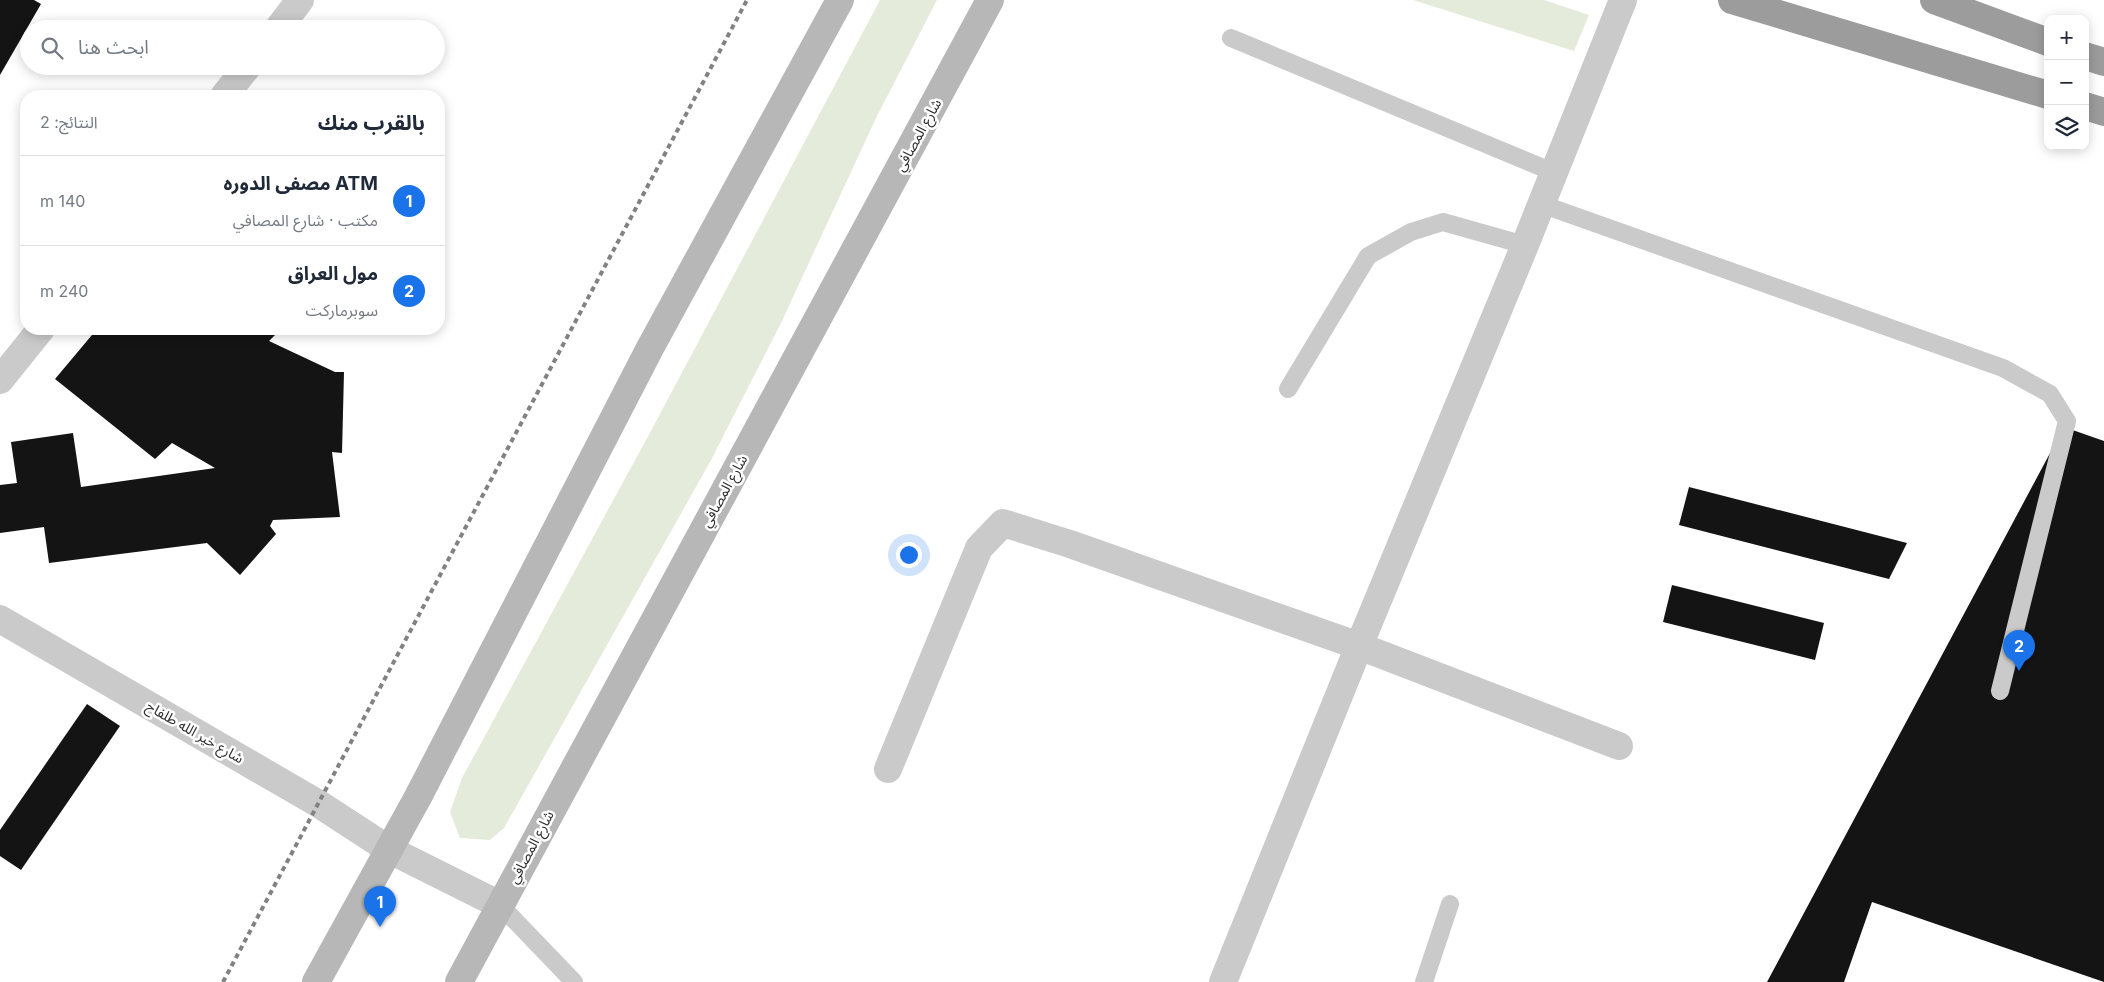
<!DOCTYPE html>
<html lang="ar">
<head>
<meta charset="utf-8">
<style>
  body { margin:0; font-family:Inter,"Noto Sans Arabic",sans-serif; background:#f6f6f7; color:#1f2937; direction:rtl }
  .controls { position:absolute; right:15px; top:15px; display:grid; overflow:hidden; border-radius:10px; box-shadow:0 2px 12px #0003 }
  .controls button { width:45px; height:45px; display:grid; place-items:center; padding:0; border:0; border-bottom:1px solid #e0e1e3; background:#fff; color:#1f2937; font:25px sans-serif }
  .you { position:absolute; left:908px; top:554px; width:18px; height:18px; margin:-12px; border:4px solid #fff; border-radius:50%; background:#1a73e8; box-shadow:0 0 0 8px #1a73e833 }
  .badge { display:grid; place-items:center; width:32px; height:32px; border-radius:50%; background:#1a73e8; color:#fff; font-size:16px; font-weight:700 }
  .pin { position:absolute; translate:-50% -41px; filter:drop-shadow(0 1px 2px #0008) }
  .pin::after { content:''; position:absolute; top:26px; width:18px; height:15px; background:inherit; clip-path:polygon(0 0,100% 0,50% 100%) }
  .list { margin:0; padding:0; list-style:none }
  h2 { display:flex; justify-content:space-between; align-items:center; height:65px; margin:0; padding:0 20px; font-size:21px }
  h2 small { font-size:16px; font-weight:400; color:#747a83 }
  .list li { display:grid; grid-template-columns:32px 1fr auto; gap:15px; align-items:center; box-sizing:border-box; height:90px; padding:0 20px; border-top:1px solid #e0e1e3 }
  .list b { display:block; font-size:19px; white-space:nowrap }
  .list p { margin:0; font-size:16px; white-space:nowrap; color:#747a83 }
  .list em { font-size:16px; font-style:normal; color:#747a83 }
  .icon { flex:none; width:28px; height:28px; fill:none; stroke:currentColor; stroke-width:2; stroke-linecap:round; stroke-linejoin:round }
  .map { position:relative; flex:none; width:2104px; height:982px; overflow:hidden; direction:ltr }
  .search { position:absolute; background:#fff; box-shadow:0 2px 12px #0003; left:20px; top:20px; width:425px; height:55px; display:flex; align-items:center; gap:12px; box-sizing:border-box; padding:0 18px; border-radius:28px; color:#747a83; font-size:19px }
  .panel { position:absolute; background:#fff; box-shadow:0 2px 12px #0003; left:20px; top:90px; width:425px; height:245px; border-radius:20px; direction:rtl }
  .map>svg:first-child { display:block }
  .green { fill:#e5ebda }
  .building { fill:#141414 }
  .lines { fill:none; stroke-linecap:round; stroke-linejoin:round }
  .service { stroke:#cacaca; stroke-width:18 }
  .minor { stroke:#cacaca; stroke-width:28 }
  .secondary { stroke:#b7b7b7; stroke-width:28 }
  .trunk { stroke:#9c9c9c; stroke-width:28 }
  .rail { stroke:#828282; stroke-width:4; stroke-dasharray:5 4; stroke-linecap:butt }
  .labels { text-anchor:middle; stroke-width:5; stroke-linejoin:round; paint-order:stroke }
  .street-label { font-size:14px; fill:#2d2d2d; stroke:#fff }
</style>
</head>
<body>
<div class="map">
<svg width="2104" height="982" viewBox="0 0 2104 982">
  <rect width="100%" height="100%" fill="#fff"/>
  <g class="green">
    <path d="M880 0H937L876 118 781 323 710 462 504 828 490 840 460 838 450 812 462 778 652 429Z"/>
    <path d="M1413 0H1544L1589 15 1574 51Z"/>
  </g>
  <g class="building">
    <path d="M0 0H34L41 4 0 75Z"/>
    <path d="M97 329H281L269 341 335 372H344L342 453 332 452 340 517 273 520 270 526 276 534 240 575 207 543 49 563 44 527 0 533V485L17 483 11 442 73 433 81 487 215 468 172 443 155 459 55 379Z"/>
    <path d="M2064 427 2104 441V982L1872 902 1844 982H1767Z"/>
    <path d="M1689 487 1907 543 1889 579 1679 525Z"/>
    <path d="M1672 585 1824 623 1815 660 1663 622Z"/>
    <path d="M87 704 120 726 21 870 0 856V830Z"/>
  </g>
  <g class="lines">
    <g class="service">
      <path d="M1231 38 1553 172"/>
      <path d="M1541 204 2003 368 2050 394 2067 421 2000 691"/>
      <path d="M1288 389 1368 256 1411 232 1443 222 1525 245"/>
      <path d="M500 905 574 982"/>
      <path d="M1424 982 1450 904"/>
    </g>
    <g class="minor">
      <path d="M278 29 300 0"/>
      <path d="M224 96 248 66"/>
      <path d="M0 380 41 329"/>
      <path d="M0 619 319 804 388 849 500 905"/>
      <path d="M1619 746 1359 646 1525 245 1623 0"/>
      <path d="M888 769 979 548 1003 523 1070 544 1359 646 1223 982"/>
    </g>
    <g class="secondary">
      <path d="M316 982 418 797 650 348 840 0"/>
      <path d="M459 982 990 0"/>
    </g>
    <g class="trunk">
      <path d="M1732 0 2048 95"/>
      <path d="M1934 0 2048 42"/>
      <path d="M2085 56 2104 62"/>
      <path d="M2085 106 2104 112"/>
    </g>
    <path class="rail" d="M223 982 747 0"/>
  </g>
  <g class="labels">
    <g class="street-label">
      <text transform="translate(918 135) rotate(-61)" y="5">شارع المصافي</text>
      <text transform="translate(724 491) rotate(-61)" y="5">شارع المصافي</text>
      <text transform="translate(195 732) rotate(30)" y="5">شارع خير الله طلفاح</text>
      <text transform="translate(531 847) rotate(-62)" y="5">شارع المصافي</text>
    </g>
  </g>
</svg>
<div class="controls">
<button>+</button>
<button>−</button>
<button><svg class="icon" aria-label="layers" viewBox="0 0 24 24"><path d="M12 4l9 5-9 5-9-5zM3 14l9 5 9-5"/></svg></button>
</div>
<div class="you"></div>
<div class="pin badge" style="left:380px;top:927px">1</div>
<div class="pin badge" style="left:2019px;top:671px">2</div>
<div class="search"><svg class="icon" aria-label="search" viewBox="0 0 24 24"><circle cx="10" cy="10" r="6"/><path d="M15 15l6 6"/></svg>ابحث هنا</div>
<section class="panel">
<h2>بالقرب منك<small>النتائج: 2</small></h2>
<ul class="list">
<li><span class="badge">1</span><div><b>ATM مصفى الدوره</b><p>مكتب · شارع المصافي</p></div><em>140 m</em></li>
<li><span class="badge">2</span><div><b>مول العراق</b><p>سوبرماركت</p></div><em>240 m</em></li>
</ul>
</section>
</div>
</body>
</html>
